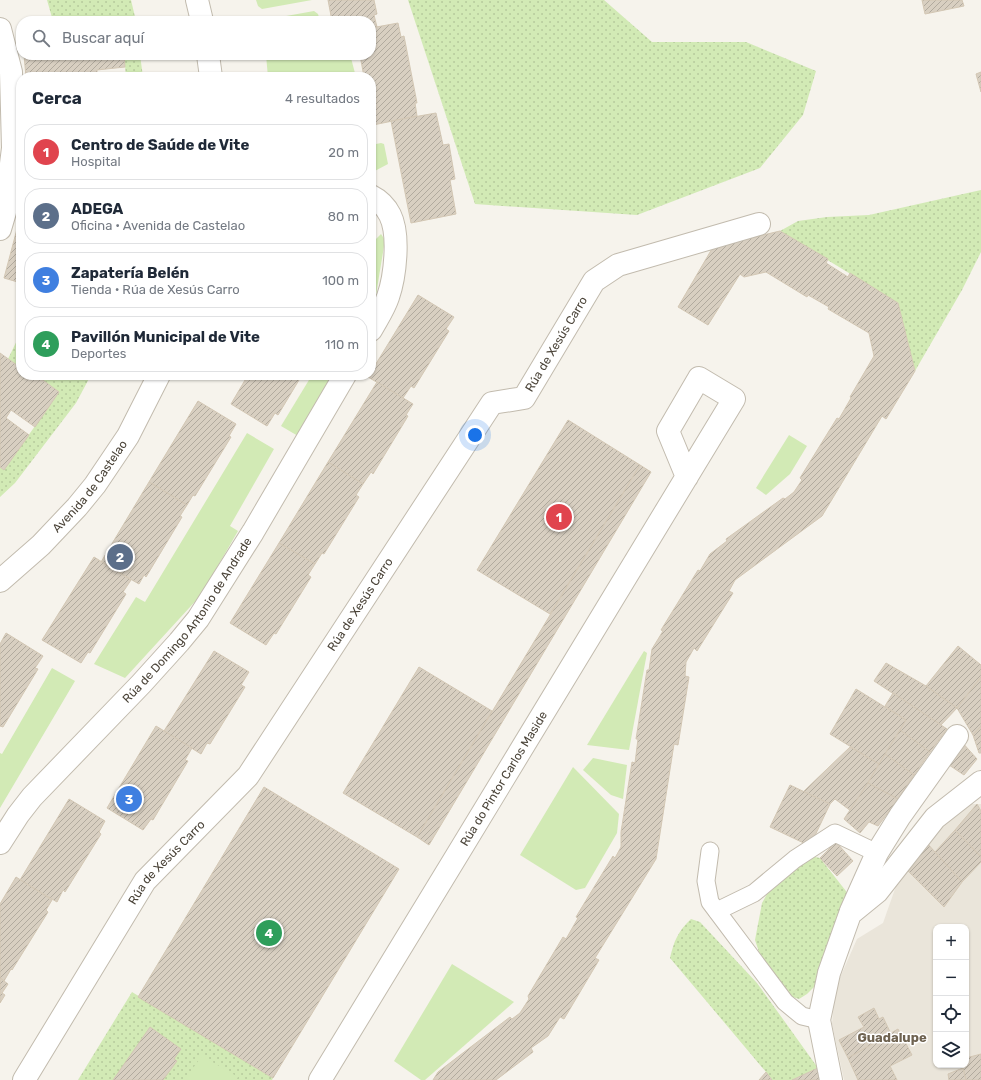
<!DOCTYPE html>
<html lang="es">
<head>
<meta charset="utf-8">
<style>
  body { margin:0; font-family:Rubik,sans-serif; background:#f6f6f7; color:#1f2937 }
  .controls { position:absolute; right:12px; bottom:12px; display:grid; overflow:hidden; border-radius:8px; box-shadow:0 1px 3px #0004 }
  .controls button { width:36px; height:36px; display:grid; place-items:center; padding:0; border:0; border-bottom:1px solid #e0e1e3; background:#fff; color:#1f2937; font:20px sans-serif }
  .you { position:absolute; left:475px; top:435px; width:14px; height:14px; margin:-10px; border:3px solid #fff; border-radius:50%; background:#1a73e8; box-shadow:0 0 0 6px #1a73e833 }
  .badge { display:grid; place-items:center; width:26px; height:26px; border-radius:50%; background:#d93025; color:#fff; font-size:13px; font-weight:700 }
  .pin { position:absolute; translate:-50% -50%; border:2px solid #fff; box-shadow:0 1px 4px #0006 }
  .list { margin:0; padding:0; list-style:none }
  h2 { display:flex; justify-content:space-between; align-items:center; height:52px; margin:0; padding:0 16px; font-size:17px }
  h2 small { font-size:13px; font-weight:400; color:#747a83 }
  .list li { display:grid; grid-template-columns:26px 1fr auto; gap:12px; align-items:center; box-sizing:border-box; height:56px; margin:0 8px 8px; padding:0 8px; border:1px solid #e0e1e3; border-radius:16px }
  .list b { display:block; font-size:15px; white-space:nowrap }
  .list p { margin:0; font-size:13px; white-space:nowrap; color:#747a83 }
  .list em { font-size:13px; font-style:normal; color:#747a83 }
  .icon { flex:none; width:22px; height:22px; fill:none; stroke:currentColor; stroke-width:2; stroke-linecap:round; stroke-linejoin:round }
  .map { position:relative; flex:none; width:981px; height:1080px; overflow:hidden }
  .search { position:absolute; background:#fff; box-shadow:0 1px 3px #0004; left:16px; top:16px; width:360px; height:44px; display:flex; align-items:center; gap:10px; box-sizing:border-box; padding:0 14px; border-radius:16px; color:#747a83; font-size:15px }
  .panel { position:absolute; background:#fff; box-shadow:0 1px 3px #0004; left:16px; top:72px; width:360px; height:308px; border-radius:16px }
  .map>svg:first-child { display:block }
  .residential { fill:#eae5da; fill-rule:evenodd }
  .grass { fill:url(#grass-dots) }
  .garden { fill:#d2eab5 }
  .building { fill:url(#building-hatch); stroke:#d3c7b4 }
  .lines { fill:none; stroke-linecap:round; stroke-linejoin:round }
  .service-casing { stroke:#c2bbae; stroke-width:19 }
  .pedestrian-casing { stroke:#c2bbae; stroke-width:24 }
  .minor-casing { stroke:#c2bbae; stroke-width:24 }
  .tertiary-casing { stroke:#c2bbae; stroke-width:24 }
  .service { stroke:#fff; stroke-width:17 }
  .pedestrian { stroke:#fff; stroke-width:22 }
  .minor { stroke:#fff; stroke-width:22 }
  .tertiary { stroke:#fff; stroke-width:22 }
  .labels { text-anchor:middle; stroke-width:3; stroke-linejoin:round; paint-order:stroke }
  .street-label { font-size:12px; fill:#4b4439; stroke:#fff }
  .neighbourhood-label { font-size:13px; font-weight:bold; fill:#6e6250; stroke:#fff }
</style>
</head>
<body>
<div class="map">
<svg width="981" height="1080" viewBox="0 0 981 1080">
  <defs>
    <pattern id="grass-dots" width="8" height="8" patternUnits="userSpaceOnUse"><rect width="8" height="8" fill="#d2eab5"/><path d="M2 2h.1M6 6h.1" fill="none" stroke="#b6ca9c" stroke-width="1.8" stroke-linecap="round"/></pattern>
    <pattern id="building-hatch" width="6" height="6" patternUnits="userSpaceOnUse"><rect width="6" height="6" fill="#d8cfc1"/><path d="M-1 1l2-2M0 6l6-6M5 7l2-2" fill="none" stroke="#b1aa9e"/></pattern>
  </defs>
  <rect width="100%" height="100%" fill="#f6f3ec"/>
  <path class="residential" d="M967 804H981V1080H844L832 1024 835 989 857 939 883 923 901 872 940 825ZM936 927H966V1065H936Z"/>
  <g class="grass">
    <path d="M47 0H131L136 21H53Z"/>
    <path d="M408 0H604L652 42H746L816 71 803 115 760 168 637 215 475 204Z"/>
    <path d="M124 55H140L143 77H126Z"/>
    <path d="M981 190V252L962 290 915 371 898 303 780 231 798 221 827 217 869 215Z"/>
    <path d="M21 332V369L8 359Z"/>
    <path d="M36 375H91L76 403 15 483 0 497V467L4 470 59 392Z"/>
    <path d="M810 856 820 858 853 900 815 986 807 994 799 999 786 995 761 958 755 940 762 903 767 894 791 868Z"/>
    <path d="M691 919 700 922 757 983 818 1068 792 1080H772L766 1072 670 958C674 941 678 931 691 919Z"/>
    <path d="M132 992 273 1078 272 1080H78Z"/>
  </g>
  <g class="garden">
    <path d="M256 0H312L262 9 258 6Z"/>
    <path d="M314 11 318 14 320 21H264V20Z"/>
    <path d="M266 55H326L328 58 348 55 351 58 356 77H268Z"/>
    <path d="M381 143 384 144 388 164 371 173V145Z"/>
    <path d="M381 234 385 240 376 295 371 304V244Z"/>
    <path d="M312 375H332L298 436 281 426Z"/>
    <path d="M247 433 274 449 230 526 238 531 201 595 125 678 94 664 136 597 145 602Z"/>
    <path d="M789 435 807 446 790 474 766 495 756 488Z"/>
    <path d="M644 651 647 653 629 750 587 745Z"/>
    <path d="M52 668 75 681 0 808V753L2 754Z"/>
    <path d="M593 758 627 765 623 799 611 795 583 770Z"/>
    <path d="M573 767 619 814 617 833 585 888 576 890 520 855Z"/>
    <path d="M452 964 514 1002 425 1080H421L394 1061Z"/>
    <path d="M202 1056 238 1077 236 1080H184Z"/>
  </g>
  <g class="building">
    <path d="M328 0H374L377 14 374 15 377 27 371 28V21H332Z"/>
    <path d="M922 0H962L964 6 925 14Z"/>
    <path d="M398 23 401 37 404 36 417 103H415L417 116 373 125 371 113V77H364L360 55H371V28Z"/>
    <path d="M24 55H124L125 67 97 70V77H26Z"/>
    <path d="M981 72V92L976 74Z"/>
    <path d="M436 113 443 145 449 144 455 179 450 180 456 214 411 223 391 121Z"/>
    <path d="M21 214V283L4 278Z"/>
    <path d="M780 231 828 259 826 263 848 277 850 273 898 303 915 371 886 419 882 416 822 516 735 580 729 591 733 593 697 651 694 648 686 662 685 676 689 677 678 745 674 744 656 859 595 958 599 960 564 1019 560 1017 548 1036 531 1048 533 1052 496 1080H433L438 1072 510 1017 512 1019 520 1013 529 999 528 996 563 937 566 939 578 918 576 917 582 907 613 856 615 858 621 847V832L632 762 635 763 638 739H636L647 670H649L652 649 663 631 661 630 698 570 700 571 710 554 727 541 726 539 783 498 785 499 794 492 802 480 800 478 837 418 839 419 851 398 850 397 874 356 869 333 828 309 829 307 808 295 807 297 766 272 744 277 740 274 708 325 678 307 713 247Z"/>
    <path d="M418 295 454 317 446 329 449 331 414 388 411 386 403 398 368 377 371 375V372Z"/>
    <path d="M0 353 21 368V375H36L59 392 35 427 11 410 6 418 29 435 4 470 0 467Z"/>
    <path d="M248 375H302L278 415 275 413 267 426 231 404Z"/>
    <path d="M377 382 413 404 406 415 408 416 373 474 371 472 363 484 328 462Z"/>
    <path d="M198 401 236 424 229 436 231 437 195 496 193 495 187 505 149 482Z"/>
    <path d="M568 420 640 465 550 614 477 570Z"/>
    <path d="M328 462 363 484 356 495 359 497 324 554 322 553 315 564 279 543Z"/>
    <path d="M640 465 651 472 429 845 417 837Z"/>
    <path d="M149 482 187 505 180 516 182 517 146 577 144 575 139 584 101 562Z"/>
    <path d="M279 543 315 564 308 575 311 577 276 634 274 633 266 645 230 623Z"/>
    <path d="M94 557 131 580 123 592 126 594 90 653 88 652 81 663 42 640Z"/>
    <path d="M6 633 43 656 35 668 38 669 3 727 0 726V644Z"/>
    <path d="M958 646 981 665V677L957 708 926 686Z"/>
    <path d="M214 651 249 672 241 685 245 687 210 744 207 743 201 754 164 731Z"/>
    <path d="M886 663 926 686 957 708 941 725 874 681Z"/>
    <path d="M419 667 492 711 417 837 343 793Z"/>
    <path d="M981 677V726L973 735 957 708Z"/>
    <path d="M856 689 906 720 879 764 830 734Z"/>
    <path d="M893 693 947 729 930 752 900 730 906 720 885 706Z"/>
    <path d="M156 726 192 748 185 760 188 761 153 820 151 819 143 830 107 808Z"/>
    <path d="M981 726V753H979L973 735Z"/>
    <path d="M900 730 930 752 914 775 885 754Z"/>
    <path d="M961 741 977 759 964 775 946 763Z"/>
    <path d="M850 747 879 764 851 811 835 799 830 804 803 792Z"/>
    <path d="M885 754 914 775 898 799 868 783Z"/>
    <path d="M868 783 898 799 878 826 869 822 860 833 844 819Z"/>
    <path d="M790 785 830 804 810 846 770 827Z"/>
    <path d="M264 787 399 869 273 1078 138 997Z"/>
    <path d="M69 799 105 821 99 832 101 834 65 892 63 890 57 902 20 880Z"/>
    <path d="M977 804 981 811V857L955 830Z"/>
    <path d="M955 830 981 857V862L962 882 935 852Z"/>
    <path d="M836 842 853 861 837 876 820 858Z"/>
    <path d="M926 842 962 882 944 907 904 867Z"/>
    <path d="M16 877 52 900 46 910 48 912 12 970 11 969 4 981 0 978V904Z"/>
    <path d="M0 978 8 984 2 993 5 995 0 1003Z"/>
    <path d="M874 1008 879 1019 883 1017 891 1034 848 1058 839 1040 864 1027 858 1017Z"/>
    <path d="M150 1027 181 1049 174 1059 177 1061 163 1080H113Z"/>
    <path d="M898 1029 912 1055 890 1066 897 1080H858L848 1058Z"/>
    <path d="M981 1054V1080H966L962 1065H966V1058Z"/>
    <path d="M818 1068 823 1080H792Z"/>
    <path d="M963 1068 966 1080H949L948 1074Z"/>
    <path d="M766 1072 772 1080H759Z"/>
  </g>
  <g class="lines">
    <defs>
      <g id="service">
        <path d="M710 851 706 881 710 902 785 1002 802 1016 819 1020"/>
        <path d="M717 911 754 893 795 859 835 833 877 853"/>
      </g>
      <g id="pedestrian">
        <path d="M371 196C379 200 386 207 390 215 400 235 395 277 388 297 384 309 377 319 371 330"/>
        <path id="s1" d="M0 843 18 815 32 797 141 684 179 642 198 619 253 532 345 375"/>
      </g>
      <g id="minor">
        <path d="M0 29 11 72 13 148 5 212 0 229"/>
        <path d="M851 911 877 853 900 816 957 736"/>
        <path id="s2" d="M24 1080 145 881 248 776 492 403 524 398 594 281 618 265 759 224"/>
        <path id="s3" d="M320 1080C458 853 597 627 734 399L699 378 668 431 687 477"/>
        <path d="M831 1080 819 1020 829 973 850 914 877 892 935 818 981 782"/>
      </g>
      <g id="tertiary">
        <path d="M197 0 202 21"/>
        <path d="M208 55 211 77"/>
        <path id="s4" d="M0 581 41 545 77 507 95 485 128 436 159 375"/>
      </g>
    </defs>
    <use href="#service" class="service-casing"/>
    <use href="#pedestrian" class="pedestrian-casing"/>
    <use href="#minor" class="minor-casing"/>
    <use href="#tertiary" class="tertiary-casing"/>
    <use href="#service" class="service"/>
    <use href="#pedestrian" class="pedestrian"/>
    <use href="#minor" class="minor"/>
    <use href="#tertiary" class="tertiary"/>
  </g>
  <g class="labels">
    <g class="street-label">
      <text dy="4" stroke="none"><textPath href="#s2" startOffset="921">Rúa de Xesús Carro</textPath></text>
      <text dy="4" stroke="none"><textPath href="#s4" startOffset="131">Avenida de Castelao</textPath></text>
      <text dy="4" stroke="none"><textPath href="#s2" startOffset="585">Rúa de Xesús Carro</textPath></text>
      <text dy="4" stroke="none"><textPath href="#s1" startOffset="292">Rúa de Domingo Antonio de Andrade</textPath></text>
      <text dy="4" stroke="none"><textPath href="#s3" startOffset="353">Rúa do Pintor Carlos Maside</textPath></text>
      <text dy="4" stroke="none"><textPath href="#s2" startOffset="261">Rúa de Xesús Carro</textPath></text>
    </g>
    <g class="neighbourhood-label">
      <text x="892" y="1042">Guadalupe</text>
    </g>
  </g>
</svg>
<div class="controls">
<button>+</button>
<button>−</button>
<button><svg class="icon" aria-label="locate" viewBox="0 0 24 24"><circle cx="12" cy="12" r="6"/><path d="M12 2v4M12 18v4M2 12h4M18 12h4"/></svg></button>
<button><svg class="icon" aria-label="layers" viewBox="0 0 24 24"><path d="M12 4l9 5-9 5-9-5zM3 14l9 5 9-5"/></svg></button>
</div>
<div class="you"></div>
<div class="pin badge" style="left:559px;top:517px;background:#e0444e">1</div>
<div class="pin badge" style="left:120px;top:557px;background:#5c6f8a">2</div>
<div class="pin badge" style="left:129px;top:799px;background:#3f7fe0">3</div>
<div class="pin badge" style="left:269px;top:933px;background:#2e9e5b">4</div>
<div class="search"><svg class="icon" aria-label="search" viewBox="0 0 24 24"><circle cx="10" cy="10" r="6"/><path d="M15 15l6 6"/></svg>Buscar aquí</div>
<section class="panel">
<h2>Cerca<small>4 resultados</small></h2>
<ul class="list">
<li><span class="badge" style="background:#e0444e">1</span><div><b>Centro de Saúde de Vite</b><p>Hospital</p></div><em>20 m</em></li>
<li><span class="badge" style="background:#5c6f8a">2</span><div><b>ADEGA</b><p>Oficina · Avenida de Castelao</p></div><em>80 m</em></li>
<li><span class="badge" style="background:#3f7fe0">3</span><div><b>Zapatería Belén</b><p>Tienda · Rúa de Xesús Carro</p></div><em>100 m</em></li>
<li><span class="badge" style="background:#2e9e5b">4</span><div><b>Pavillón Municipal de Vite</b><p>Deportes</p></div><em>110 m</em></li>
</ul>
</section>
</div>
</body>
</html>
